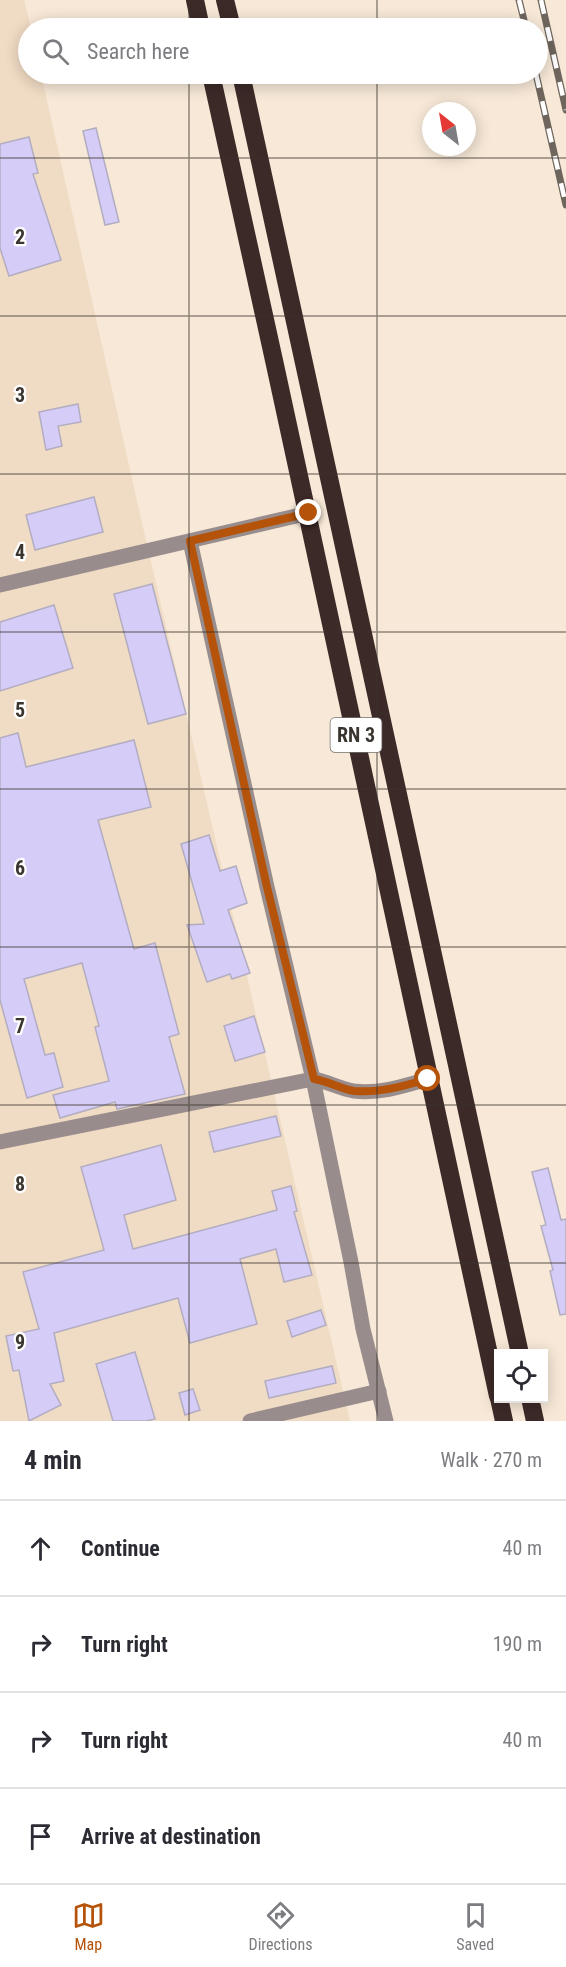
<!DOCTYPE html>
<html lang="en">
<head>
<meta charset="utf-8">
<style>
  body { margin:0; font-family:"Roboto Condensed",sans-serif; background:#f7f7f7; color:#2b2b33 }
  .controls { position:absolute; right:18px; bottom:18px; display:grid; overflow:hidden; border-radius:0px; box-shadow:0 3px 15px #0003 }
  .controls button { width:54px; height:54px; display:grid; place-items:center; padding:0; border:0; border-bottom:2px solid #e1e1e2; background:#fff; color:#2b2b33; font:30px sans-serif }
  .compass { position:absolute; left:422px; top:102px; width:54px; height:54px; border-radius:50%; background:#fff; box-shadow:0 3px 15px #0003; rotate:329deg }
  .stop { position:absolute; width:18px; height:18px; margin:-14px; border:4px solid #b45309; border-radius:50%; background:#fff }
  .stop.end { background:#b45309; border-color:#fff; box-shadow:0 2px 6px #0008 }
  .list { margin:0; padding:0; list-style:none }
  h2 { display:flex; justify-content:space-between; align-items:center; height:78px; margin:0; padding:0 24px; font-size:26px }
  h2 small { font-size:20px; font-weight:400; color:#7c7c81 }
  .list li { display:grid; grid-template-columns:39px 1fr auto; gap:18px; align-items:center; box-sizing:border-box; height:96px; padding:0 24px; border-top:2px solid #e1e1e2 }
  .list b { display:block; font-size:22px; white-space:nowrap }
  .list em { font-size:20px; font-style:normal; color:#7c7c81 }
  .icon { flex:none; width:33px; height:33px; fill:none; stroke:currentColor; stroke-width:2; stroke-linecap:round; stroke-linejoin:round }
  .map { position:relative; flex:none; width:566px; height:1421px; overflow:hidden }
  .search { position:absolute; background:#fff; box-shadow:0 3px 15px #0003; left:18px; right:18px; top:18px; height:66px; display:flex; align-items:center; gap:15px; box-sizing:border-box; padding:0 21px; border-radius:33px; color:#7c7c81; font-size:22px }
  .sheet { height:462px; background:#fff }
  nav { display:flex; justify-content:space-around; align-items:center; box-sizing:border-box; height:84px; border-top:2px solid #e1e1e2; background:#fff; font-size:16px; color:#7c7c81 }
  nav a { display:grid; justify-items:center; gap:3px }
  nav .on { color:#b45309 }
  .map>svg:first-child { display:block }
  .built { fill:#f0dbc4 }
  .building { fill:#d6ccf8; stroke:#b2adc1; stroke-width:1.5 }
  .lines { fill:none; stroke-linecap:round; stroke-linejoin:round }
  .minor { stroke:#988d8c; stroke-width:15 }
  .highway { stroke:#3c2a28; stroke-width:18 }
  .rail-casing { stroke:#6e665d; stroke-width:7 }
  .rail { stroke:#fff; stroke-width:4.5; stroke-dasharray:14; stroke-linecap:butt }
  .route { stroke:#b45309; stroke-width:8 }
  .grid { fill:none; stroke:#3b352f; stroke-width:1.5; stroke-opacity:0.55 }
  .labels { text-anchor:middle; stroke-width:4.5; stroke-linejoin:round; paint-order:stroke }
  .shield { fill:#fff; stroke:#76726d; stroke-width:1.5 }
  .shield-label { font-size:20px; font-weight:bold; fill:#3b352f }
  .grid-label { font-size:20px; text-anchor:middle; font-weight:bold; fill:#3b352f; stroke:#fff; stroke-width:4.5; stroke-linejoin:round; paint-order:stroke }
</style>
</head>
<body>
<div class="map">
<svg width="566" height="1421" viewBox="0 0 566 1421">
  <rect width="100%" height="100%" fill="#f7e8d7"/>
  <path class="built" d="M0 0H24L31 28H28V74H41L142 523 350 1421H0Z"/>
  <g class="building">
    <path d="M96 128 119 222 105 225 83 131Z"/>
    <path d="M29 137 38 173 33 174 61 260 9 276 0 248V144Z"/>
    <path d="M78 404 81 422 58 426 62 446 46 450 39 412Z"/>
    <path d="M94 497 103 532 35 550 26 515Z"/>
    <path d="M152 584 186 714 148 724 114 594Z"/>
    <path d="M54 605 73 668 0 691V622Z"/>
    <path d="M18 733 26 767 134 740 151 807 98 820 134 949 155 943 179 1034 169 1037 185 1094 117 1109 115 1102 60 1118 53 1095 109 1081 95 1027 99 1026 82 963 24 979 45 1055 54 1053 63 1087 27 1098 0 1000V738Z"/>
    <path d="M209 835 220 871 236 866 247 903 228 910 250 973 232 979 230 974 207 982 187 925 204 924 181 844Z"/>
    <path d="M254 1016 265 1052 235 1061 224 1026Z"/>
    <path d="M276 1116 281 1136 214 1152 209 1132Z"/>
    <path d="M161 1145 176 1200 124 1215 133 1249 277 1210 272 1191 291 1186 297 1211 294 1212 312 1275 284 1282 276 1249 240 1259 257 1324 190 1343 178 1298 54 1333 64 1381 50 1384 61 1405 29 1421 19 1370 13 1371 6 1336 39 1329 23 1272 104 1250 81 1167Z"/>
    <path d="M548 1168 561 1220 566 1219V1314L560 1315 550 1271 553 1270 541 1226 546 1225 532 1172Z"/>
    <path d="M321 1310 326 1325 292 1337 287 1321Z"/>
    <path d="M135 1352 155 1419 146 1421H113L96 1364Z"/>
    <path d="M332 1366 336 1383 269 1398 265 1381Z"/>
    <path d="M193 1389 200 1410 185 1415 179 1393Z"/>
  </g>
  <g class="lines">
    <g class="minor">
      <path d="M190 541 267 887 313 1079 351 1262 363 1329 386 1421"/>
      <path d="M0 585 309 513"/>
      <path d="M0 1142 313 1079C327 1081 340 1089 354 1091 380 1094 404 1086 428 1079"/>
      <path d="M250 1421 379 1391"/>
    </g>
    <g class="highway">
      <path d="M195 0 201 28"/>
      <path d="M225 0 232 28"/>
      <path d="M211 74C309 514 401 955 498 1396"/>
      <path d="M241 74 520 1354"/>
      <path d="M499 1398 504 1421"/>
      <path d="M530 1398 535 1421"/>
    </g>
    <defs>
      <g id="rail">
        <path d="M519 0 526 28"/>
        <path d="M541 0 566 110"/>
        <path d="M536 74 566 205"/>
      </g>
    </defs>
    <use href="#rail" class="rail-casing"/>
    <use href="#rail" class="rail"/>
  </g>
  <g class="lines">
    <path class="route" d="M309 513 190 541 267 887 314 1079C328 1081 341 1089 354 1091 380 1093 404 1086 428 1079"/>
  </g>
  <path class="grid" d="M189 0V28M377 0V28M189 74V1421M377 74V1421M0 158H566M0 316H566M0 474H566M0 632H566M0 789H566M0 947H566M0 1105H566M0 1263H566"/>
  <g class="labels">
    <rect class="shield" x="330.5" y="718" width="51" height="34" rx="4.5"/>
    <g class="shield-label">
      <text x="356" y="742">RN 3</text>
    </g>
  </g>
  <g class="grid-label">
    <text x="20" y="244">2</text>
    <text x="20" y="402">3</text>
    <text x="20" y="559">4</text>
    <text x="20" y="717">5</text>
    <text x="20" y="875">6</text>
    <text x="20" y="1033">7</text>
    <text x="20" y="1191">8</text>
    <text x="20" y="1349">9</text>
  </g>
</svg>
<div class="controls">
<button><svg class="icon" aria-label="locate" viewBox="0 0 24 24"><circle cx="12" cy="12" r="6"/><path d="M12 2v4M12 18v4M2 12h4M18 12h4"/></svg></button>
</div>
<svg class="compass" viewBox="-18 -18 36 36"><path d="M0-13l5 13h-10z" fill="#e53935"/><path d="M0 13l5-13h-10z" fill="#7c7c81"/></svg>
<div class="stop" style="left:428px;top:1079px"></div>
<div class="stop end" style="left:309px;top:513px"></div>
<div class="search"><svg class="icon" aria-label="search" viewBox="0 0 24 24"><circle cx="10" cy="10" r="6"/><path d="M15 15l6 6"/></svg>Search here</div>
</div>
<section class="sheet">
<h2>4 min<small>Walk · 270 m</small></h2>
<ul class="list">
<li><svg class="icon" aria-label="ahead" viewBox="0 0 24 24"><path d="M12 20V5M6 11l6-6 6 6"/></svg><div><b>Continue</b></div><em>40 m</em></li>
<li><svg class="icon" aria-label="right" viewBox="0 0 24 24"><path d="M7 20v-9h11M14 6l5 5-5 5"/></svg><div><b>Turn right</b></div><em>190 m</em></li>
<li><svg class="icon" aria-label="right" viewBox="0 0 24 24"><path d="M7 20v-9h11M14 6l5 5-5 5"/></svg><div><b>Turn right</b></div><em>40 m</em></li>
<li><svg class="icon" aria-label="arrive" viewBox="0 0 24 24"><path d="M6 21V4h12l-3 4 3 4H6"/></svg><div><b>Arrive at destination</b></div></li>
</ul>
</section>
<nav>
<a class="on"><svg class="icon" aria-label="map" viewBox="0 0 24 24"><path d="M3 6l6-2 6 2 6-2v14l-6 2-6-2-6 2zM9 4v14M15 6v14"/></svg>Map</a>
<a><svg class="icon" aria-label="directions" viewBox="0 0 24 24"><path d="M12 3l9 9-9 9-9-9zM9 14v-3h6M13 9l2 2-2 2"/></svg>Directions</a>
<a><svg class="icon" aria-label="saved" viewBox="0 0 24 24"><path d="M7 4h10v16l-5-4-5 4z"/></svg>Saved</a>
</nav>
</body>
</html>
